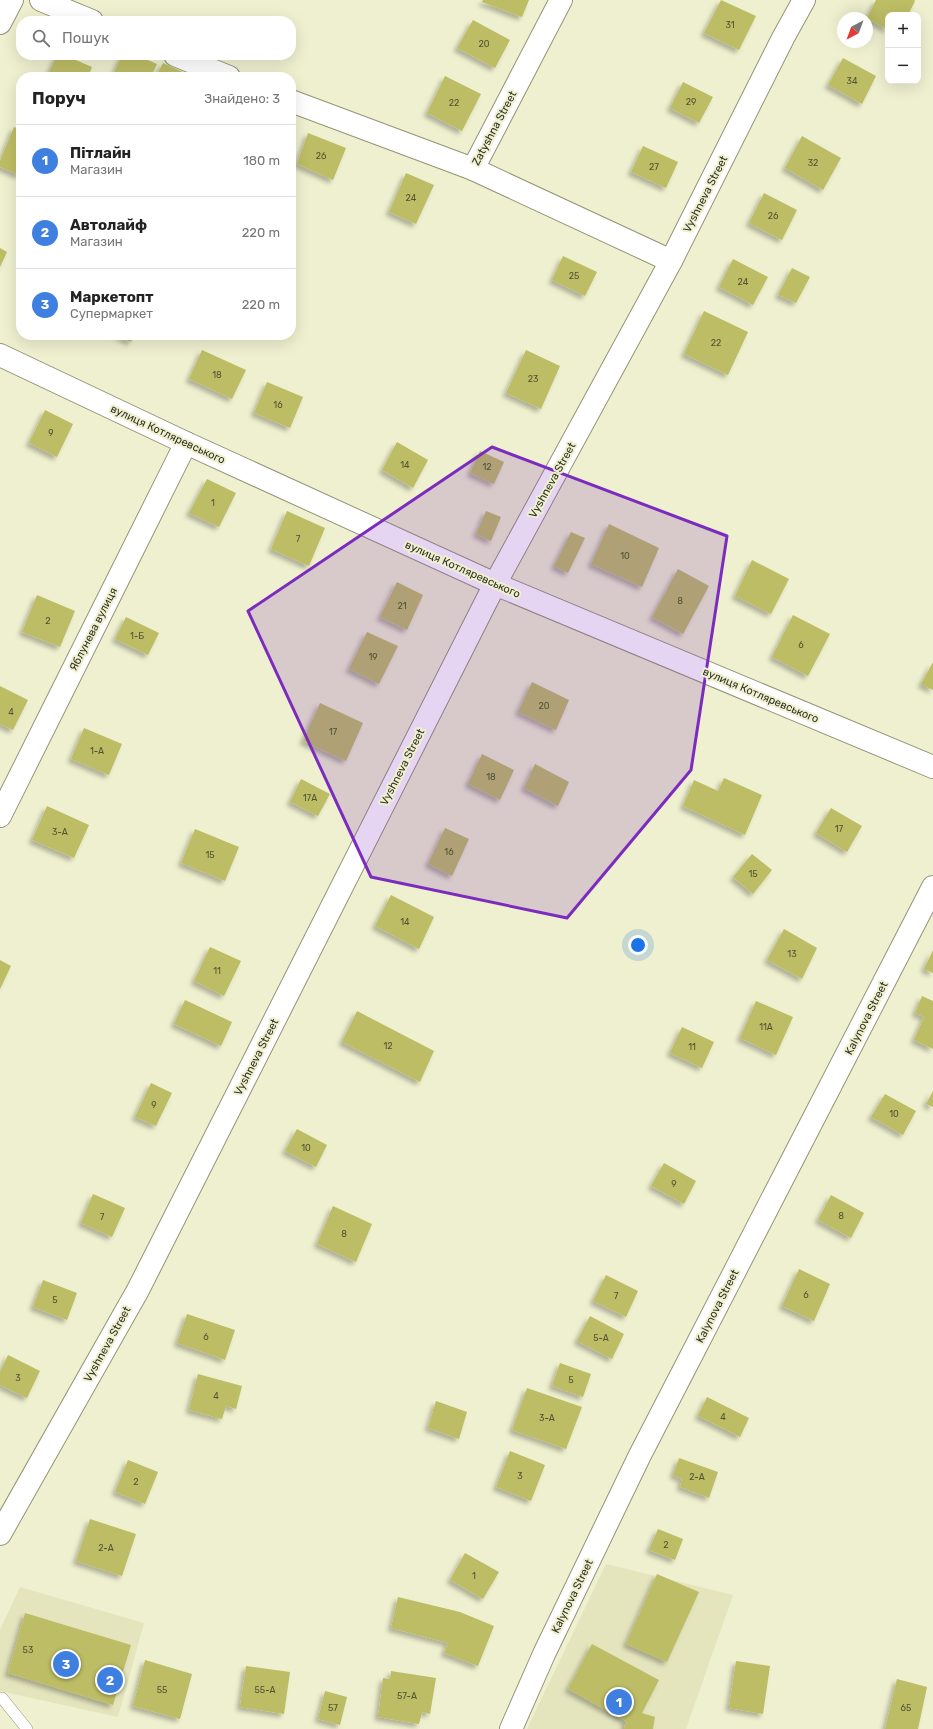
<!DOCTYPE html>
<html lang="uk">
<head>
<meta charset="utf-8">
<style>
  body { margin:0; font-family:Rubik,sans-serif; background:#f2f2f2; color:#222 }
  .controls { position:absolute; right:12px; top:12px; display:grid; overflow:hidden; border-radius:8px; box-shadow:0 4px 16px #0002 }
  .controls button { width:36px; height:36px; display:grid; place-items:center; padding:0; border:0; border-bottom:1px solid #e0e0e0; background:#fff; color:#222; font:20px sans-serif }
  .compass { position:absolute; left:837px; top:12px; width:36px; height:36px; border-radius:50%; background:#fff; box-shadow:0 4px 16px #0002; rotate:221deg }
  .you { position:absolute; left:638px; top:945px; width:14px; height:14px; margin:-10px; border:3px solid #fff; border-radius:50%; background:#1a73e8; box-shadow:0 0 0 6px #1a73e833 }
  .badge { display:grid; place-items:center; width:26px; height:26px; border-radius:50%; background:#db2777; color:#fff; font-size:13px; font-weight:700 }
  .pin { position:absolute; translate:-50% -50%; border:2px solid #fff; box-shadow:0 1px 4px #0006 }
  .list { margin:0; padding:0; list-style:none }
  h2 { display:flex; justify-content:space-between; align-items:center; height:52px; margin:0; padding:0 16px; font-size:17px }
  h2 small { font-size:13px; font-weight:400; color:#767676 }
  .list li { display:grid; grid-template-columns:26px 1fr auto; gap:12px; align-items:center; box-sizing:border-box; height:72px; padding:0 16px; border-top:1px solid #e0e0e0 }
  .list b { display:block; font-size:15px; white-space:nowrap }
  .list p { margin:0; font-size:13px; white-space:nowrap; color:#767676 }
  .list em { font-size:13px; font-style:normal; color:#767676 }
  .icon { flex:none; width:22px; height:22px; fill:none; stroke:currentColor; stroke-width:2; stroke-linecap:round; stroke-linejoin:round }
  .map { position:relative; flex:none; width:933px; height:1729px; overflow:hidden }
  .search { position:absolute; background:#fff; box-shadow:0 4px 16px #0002; left:16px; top:16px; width:280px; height:44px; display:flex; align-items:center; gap:10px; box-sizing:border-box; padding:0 14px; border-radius:16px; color:#767676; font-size:15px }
  .panel { position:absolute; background:#fff; box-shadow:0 4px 16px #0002; left:16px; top:72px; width:280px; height:268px; border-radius:16px }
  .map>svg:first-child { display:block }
  .built { fill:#e4e5bd }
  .building { fill:#bdbd65; filter:url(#shadow) }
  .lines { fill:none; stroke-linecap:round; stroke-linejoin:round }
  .lane-casing { stroke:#949576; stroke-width:12 }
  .street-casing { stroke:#949576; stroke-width:24 }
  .lane { stroke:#fff; stroke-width:11 }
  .street { stroke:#fff; stroke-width:22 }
  .marked { fill:#7b2cbf; fill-opacity:0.2; stroke:#7b2cbf; stroke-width:3; stroke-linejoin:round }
  .labels { text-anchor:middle; stroke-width:4; stroke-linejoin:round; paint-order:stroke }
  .number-label { font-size:9px; fill:#525334 }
  .street-label { font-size:11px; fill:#2f3023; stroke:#eff0cf }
</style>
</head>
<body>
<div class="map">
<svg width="933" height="1729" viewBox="0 0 933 1729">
  <defs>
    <filter id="shadow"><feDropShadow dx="-3.5" dy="3.5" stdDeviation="2" flood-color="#0004"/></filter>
  </defs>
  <rect width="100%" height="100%" fill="#eff0cf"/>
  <g class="built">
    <path d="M606 1564 733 1595 686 1729H527Z"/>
    <path d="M20 1587 144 1623 118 1717 0 1691V1630Z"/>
  </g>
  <g class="building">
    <path d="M483 0H529L522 17 482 2Z"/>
    <path d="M721 0 756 16 739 50 704 33Z"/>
    <path d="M876 0H914L915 1 908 15H888V30L867 18Z"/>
    <path d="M473 20 510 40 495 68 457 48Z"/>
    <path d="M57 55H64L92 67 88 77H47Z"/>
    <path d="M122 55H136L157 64 151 77H117L113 75Z"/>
    <path d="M843 58 876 76 862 104 828 85Z"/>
    <path d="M163 63 194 77H156Z"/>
    <path d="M445 76 481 94 462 131 427 113Z"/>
    <path d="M683 82 713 97 699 123 670 108Z"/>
    <path d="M14 127 21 130V176L0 167V161Z"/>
    <path d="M308 133 346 148 333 180 297 164Z"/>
    <path d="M802 136 841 158 823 190 785 168Z"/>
    <path d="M643 146 678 162 666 188 631 172Z"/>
    <path d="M406 173 434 185 416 224 389 212Z"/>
    <path d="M764 193 797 210 782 240 749 223Z"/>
    <path d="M0 248 7 252 0 267Z"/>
    <path d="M563 256 597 272 585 296 552 280Z"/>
    <path d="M733 259 768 277 753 305 719 287Z"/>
    <path d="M792 268 810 277 796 303 778 295Z"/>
    <path d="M704 311 748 332 728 375 684 354Z"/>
    <path d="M116 335H134L131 342Z"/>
    <path d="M202 350 246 370 232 399 189 379Z"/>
    <path d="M526 350 560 366 541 409 506 393Z"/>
    <path d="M267 382 303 397 290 428 254 413Z"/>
    <path d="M45 410 73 424 57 457 29 443Z"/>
    <path d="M397 442 428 460 413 488 382 470Z"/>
    <path d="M480 451 504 462 494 484 470 473Z"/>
    <path d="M207 479 236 493 219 527 189 513Z"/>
    <path d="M287 511 325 528 309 566 271 549Z"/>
    <path d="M486 511 501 517 491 541 476 534Z"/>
    <path d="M609 524 659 548 642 587 591 564Z"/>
    <path d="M571 532 585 538 568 573 554 566Z"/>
    <path d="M752 560 789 579 771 614 735 596Z"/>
    <path d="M678 569 709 586 683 634 652 617Z"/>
    <path d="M397 582 423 595 407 630 380 617Z"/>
    <path d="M37 595 75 611 60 647 22 632Z"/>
    <path d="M793 615 830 634 808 676 772 657Z"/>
    <path d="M126 617 159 633 148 655 115 639Z"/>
    <path d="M367 632 398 646 379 684 349 669Z"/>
    <path d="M933 662V690L921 684Z"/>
    <path d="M532 682 569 700 556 730 518 712Z"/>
    <path d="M0 686 28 700 13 730 0 724Z"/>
    <path d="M320 703 363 723 346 761 303 741Z"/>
    <path d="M84 728 122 744 109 775 71 759Z"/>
    <path d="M482 754 514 770 500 800 468 784Z"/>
    <path d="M535 764 569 782 558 806 524 788Z"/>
    <path d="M724 778 762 795 745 835 683 806 694 780 718 791Z"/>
    <path d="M301 779 330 794 318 816 290 802Z"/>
    <path d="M47 806 89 825 74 858 32 840Z"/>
    <path d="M831 808 862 826 847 852 816 833Z"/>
    <path d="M445 828 469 839 452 876 428 864Z"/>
    <path d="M195 829 239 847 225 881 181 863Z"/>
    <path d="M752 854 772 870 753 894 733 877Z"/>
    <path d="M391 895 434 917 419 949 375 926Z"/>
    <path d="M784 929 817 948 802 979 767 960Z"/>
    <path d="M210 947 241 961 224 996 194 981Z"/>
    <path d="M933 950V973L924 969Z"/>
    <path d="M0 960 11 966 0 989Z"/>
    <path d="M922 996 933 1001V1049L914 1040 924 1017 915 1013Z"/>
    <path d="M185 1000 232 1022 221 1046 174 1024Z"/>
    <path d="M756 1001 793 1017 776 1055 740 1038Z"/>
    <path d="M357 1011 434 1051 420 1082 342 1042Z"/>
    <path d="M682 1027 714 1042 702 1068 670 1053Z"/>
    <path d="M151 1083 172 1093 156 1126 135 1117Z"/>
    <path d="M933 1091V1107L926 1104Z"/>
    <path d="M885 1094 916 1111 903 1135 871 1117Z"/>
    <path d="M297 1129 327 1145 316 1167 285 1151Z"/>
    <path d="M664 1163 696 1181 684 1204 651 1186Z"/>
    <path d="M93 1194 125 1208 112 1237 81 1223Z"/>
    <path d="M831 1195 864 1213 851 1238 818 1220Z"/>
    <path d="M333 1206 372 1224 356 1262 317 1244Z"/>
    <path d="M799 1269 830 1284 814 1321 782 1306Z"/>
    <path d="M606 1275 638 1291 626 1317 593 1301Z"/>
    <path d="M43 1280 77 1293 67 1320 33 1307Z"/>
    <path d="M187 1314 235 1330 225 1360 177 1343Z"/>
    <path d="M590 1316 624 1334 612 1359 577 1341Z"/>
    <path d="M8 1355 40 1371 27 1398 0 1385V1372Z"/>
    <path d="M560 1363 591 1374 583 1397 552 1386Z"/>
    <path d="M198 1374 242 1386 236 1409 226 1406 222 1419 189 1410Z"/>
    <path d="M527 1388 582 1407 566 1449 512 1430Z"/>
    <path d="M707 1397 749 1418 740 1437 698 1416Z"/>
    <path d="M436 1401 467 1412 459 1439 428 1428Z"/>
    <path d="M510 1451 545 1465 531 1501 496 1487Z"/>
    <path d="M679 1458 718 1472 709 1498 680 1487 682 1479 673 1475Z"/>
    <path d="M128 1460 158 1472 145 1504 115 1492Z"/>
    <path d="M90 1519 136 1534 122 1576 76 1561Z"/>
    <path d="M658 1529 683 1539 675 1560 649 1550Z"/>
    <path d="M465 1553 499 1572 483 1599 450 1580Z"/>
    <path d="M657 1574 699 1592 667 1662 626 1644Z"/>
    <path d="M398 1597 460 1612 494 1626 478 1666 444 1653 448 1643 391 1628Z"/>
    <path d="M25 1613 131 1645 113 1705 8 1673Z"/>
    <path d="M592 1644 659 1680 642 1713 655 1717 653 1729H624L626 1721 568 1689Z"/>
    <path d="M145 1660 192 1674 180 1719 133 1706Z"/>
    <path d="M736 1661 770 1666 763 1714 729 1708Z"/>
    <path d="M246 1666 290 1672 284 1714 240 1707Z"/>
    <path d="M391 1671 436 1678 430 1714 422 1712 419 1724 378 1717 383 1678 390 1679Z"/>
    <path d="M897 1679 927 1687 918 1729H885Z"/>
    <path d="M325 1691 347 1697 340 1725 318 1719Z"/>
  </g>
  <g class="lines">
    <defs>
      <path id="lane" d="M0 1698H2L27 1729"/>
      <g id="street">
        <path d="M41 0 92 21"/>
        <path d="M0 23 12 0"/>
        <path d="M175 55 229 77"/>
        <path d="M291 101 473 169 671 261"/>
        <path d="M473 169 561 0"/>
        <path d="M0 355 186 443 495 584 933 767"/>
        <path d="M0 816 186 443"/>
        <path d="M0 1534 138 1290 495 584 671 261 783 38 804 0"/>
        <path d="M511 1729 544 1654 640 1455 933 887"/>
      </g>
    </defs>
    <use href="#lane" class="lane-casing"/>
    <use href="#street" class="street-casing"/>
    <use href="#lane" class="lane"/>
    <use href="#street" class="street"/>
  </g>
  <path class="marked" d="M492 447 727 536 691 770 567 918 371 877 248 611Z"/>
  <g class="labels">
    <g class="number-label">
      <text x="730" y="28">31</text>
      <text x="484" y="47">20</text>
      <text x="852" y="84">34</text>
      <text x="691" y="105">29</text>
      <text x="454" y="106">22</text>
      <text x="321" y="159">26</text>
      <text x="813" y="166">32</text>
      <text x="654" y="170">27</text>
      <text x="411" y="201">24</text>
      <text x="773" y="219">26</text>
      <text x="574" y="279">25</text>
      <text x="743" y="285">24</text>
      <text x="716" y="346">22</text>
      <text x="217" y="378">18</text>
      <text x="533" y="382">23</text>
      <text x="278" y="408">16</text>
      <text x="51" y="436">9</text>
      <text x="405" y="468">14</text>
      <text x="487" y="470">12</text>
      <text x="213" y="506">1</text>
      <text x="298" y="542">7</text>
      <text x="625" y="559">10</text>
      <text x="680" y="604">8</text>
      <text x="402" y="609">21</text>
      <text x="48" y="624">2</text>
      <text x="137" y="639">1-Б</text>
      <text x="801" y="648">6</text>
      <text x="373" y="660">19</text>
      <text x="544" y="709">20</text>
      <text x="11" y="715">4</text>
      <text x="333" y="735">17</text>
      <text x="97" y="754">1-А</text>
      <text x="491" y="780">18</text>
      <text x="310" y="801">17А</text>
      <text x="839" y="832">17</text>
      <text x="60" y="835">3-А</text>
      <text x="449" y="855">16</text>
      <text x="210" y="858">15</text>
      <text x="753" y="877">15</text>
      <text x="405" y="925">14</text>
      <text x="792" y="957">13</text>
      <text x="217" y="974">11</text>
      <text x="766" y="1030">11А</text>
      <text x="388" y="1049">12</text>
      <text x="692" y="1050">11</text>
      <text x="154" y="1108">9</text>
      <text x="894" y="1117">10</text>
      <text x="306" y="1151">10</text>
      <text x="674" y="1187">9</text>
      <text x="841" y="1219">8</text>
      <text x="102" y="1220">7</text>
      <text x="344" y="1237">8</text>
      <text x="806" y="1298">6</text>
      <text x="616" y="1299">7</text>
      <text x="55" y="1303">5</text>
      <text x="206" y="1340">6</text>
      <text x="601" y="1341">5-А</text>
      <text x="18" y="1381">3</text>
      <text x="571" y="1383">5</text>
      <text x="216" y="1399">4</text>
      <text x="723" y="1420">4</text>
      <text x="547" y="1421">3-А</text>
      <text x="520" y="1479">3</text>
      <text x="697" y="1480">2-А</text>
      <text x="136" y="1485">2</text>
      <text x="666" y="1548">2</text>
      <text x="106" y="1551">2-А</text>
      <text x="474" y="1579">1</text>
      <text x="28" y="1653">53</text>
      <text x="162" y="1693">55</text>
      <text x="265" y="1693">55-А</text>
      <text x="407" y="1699">57-А</text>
      <text x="333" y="1711">57</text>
      <text x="906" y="1711">65</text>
    </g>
    <g class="street-label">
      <text transform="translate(494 128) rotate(-62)" y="4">Zatyshna Street</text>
      <text transform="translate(705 194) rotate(-63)" y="4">Vyshneva Street</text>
      <text transform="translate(168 434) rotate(25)" y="4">вулиця Котляревського</text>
      <text transform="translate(552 480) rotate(-61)" y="4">Vyshneva Street</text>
      <text transform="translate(463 569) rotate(24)" y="4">вулиця Котляревського</text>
      <text transform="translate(93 629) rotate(-63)" y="4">Яблунева вулиця</text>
      <text transform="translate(761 695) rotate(23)" y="4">вулиця Котляревського</text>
      <text transform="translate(402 767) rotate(-63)" y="4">Vyshneva Street</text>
      <text transform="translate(866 1018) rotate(-63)" y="4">Kalynova Street</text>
      <text transform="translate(256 1057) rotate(-63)" y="4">Vyshneva Street</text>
      <text transform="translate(717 1306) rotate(-63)" y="4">Kalynova Street</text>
      <text transform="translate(107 1344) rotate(-61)" y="4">Vyshneva Street</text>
      <text transform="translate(572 1596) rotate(-64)" y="4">Kalynova Street</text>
    </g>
  </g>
</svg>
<div class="controls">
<button>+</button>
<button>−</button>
</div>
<svg class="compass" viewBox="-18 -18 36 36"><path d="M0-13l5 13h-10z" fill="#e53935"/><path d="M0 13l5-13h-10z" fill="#767676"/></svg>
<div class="you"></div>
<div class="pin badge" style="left:619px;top:1702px;background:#3f7fe0">1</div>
<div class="pin badge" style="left:110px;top:1680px;background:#3f7fe0">2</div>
<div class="pin badge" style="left:66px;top:1664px;background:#3f7fe0">3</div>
<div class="search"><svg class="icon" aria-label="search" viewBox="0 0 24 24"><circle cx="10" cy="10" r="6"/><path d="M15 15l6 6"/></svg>Пошук</div>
<section class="panel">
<h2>Поруч<small>Знайдено: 3</small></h2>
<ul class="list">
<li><span class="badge" style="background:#3f7fe0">1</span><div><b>Пітлайн</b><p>Магазин</p></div><em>180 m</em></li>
<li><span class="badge" style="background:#3f7fe0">2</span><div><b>Автолайф</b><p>Магазин</p></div><em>220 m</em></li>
<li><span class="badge" style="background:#3f7fe0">3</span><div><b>Маркетопт</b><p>Супермаркет</p></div><em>220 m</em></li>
</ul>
</section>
</div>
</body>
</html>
